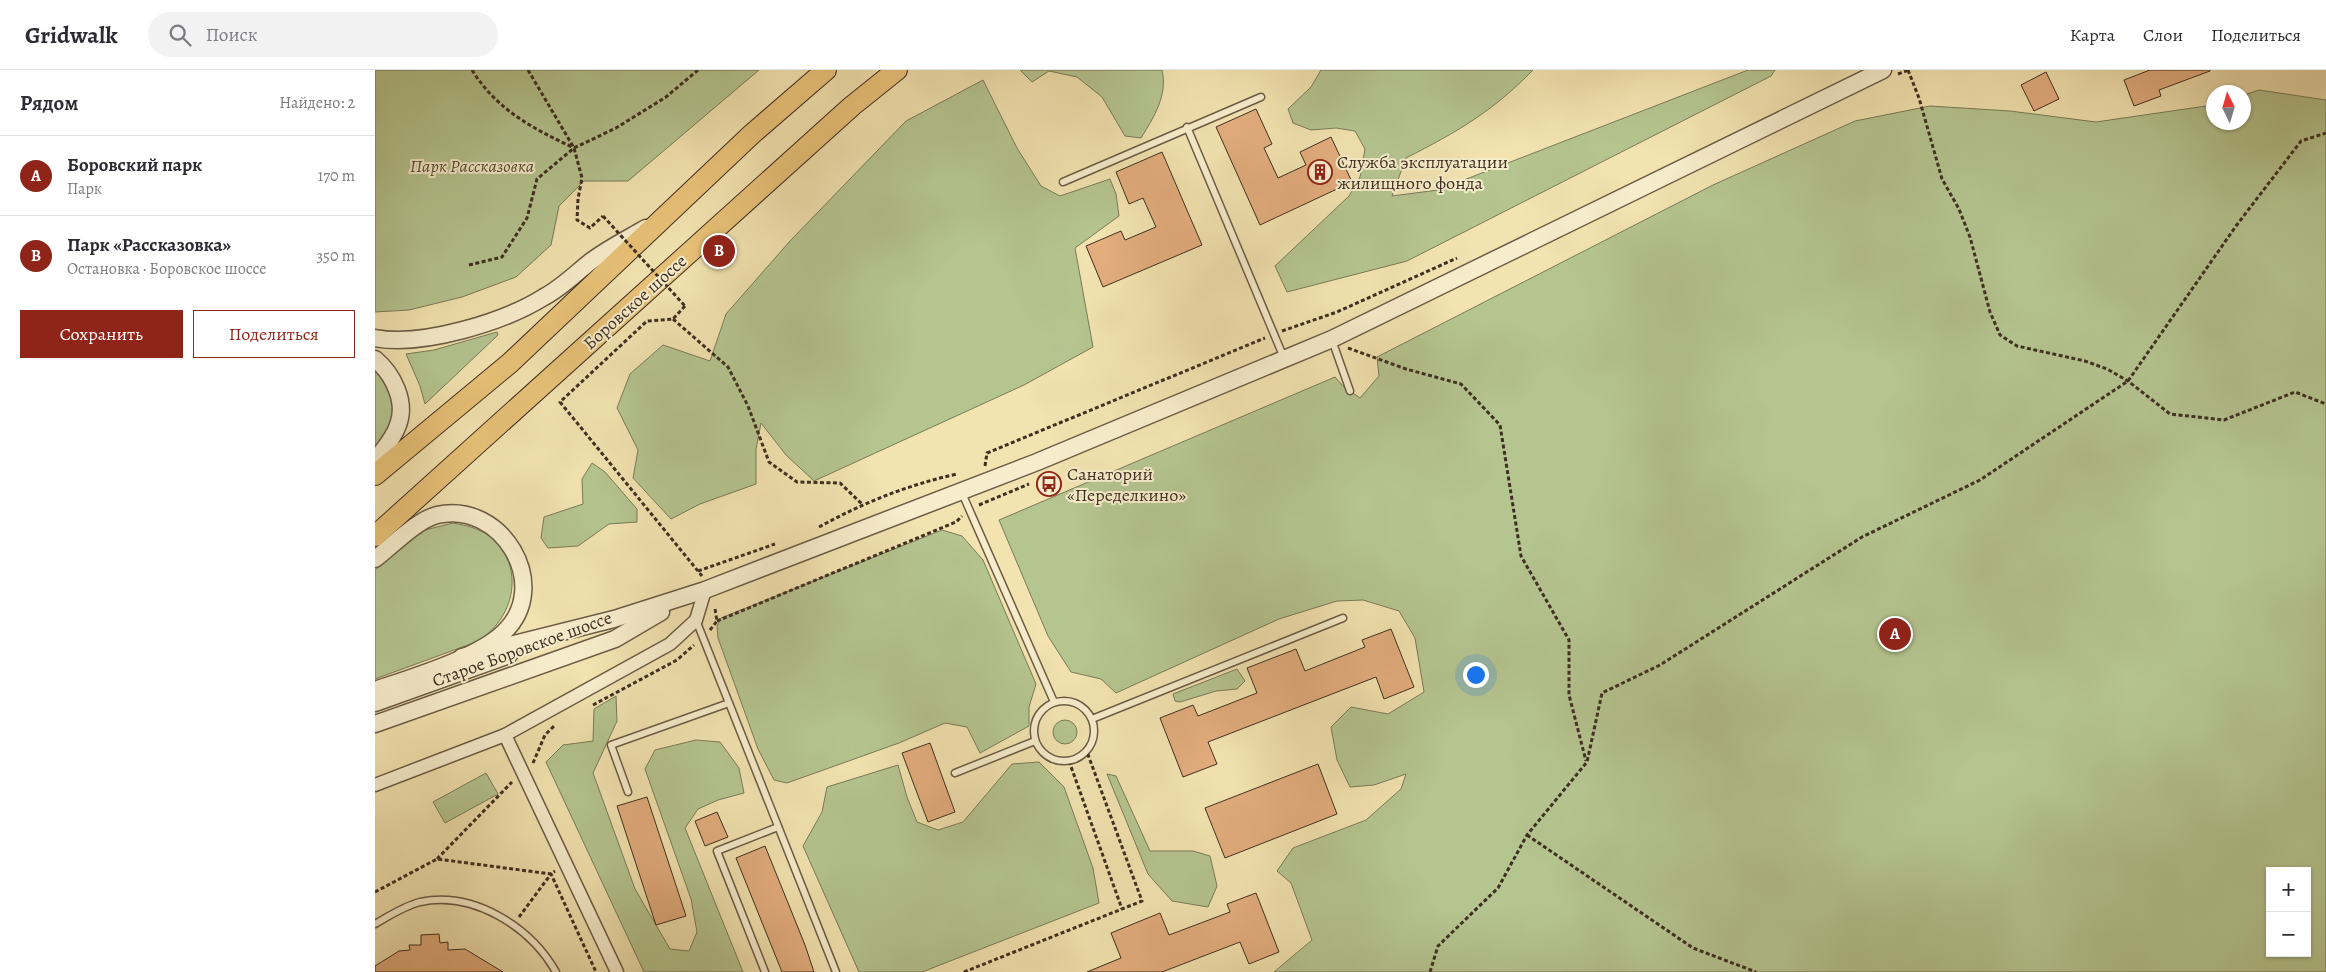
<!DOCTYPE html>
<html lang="ru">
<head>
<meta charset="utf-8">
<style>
  body { margin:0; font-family:Alegreya,serif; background:#f2f2f3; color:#2b2b33 }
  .controls { position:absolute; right:15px; bottom:15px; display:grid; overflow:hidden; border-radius:0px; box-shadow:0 1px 4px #0004 }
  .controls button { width:45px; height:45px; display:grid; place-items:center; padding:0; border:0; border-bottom:1px solid #e1e1e2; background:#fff; color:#2b2b33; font:25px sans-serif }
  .compass { position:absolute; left:1831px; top:15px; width:45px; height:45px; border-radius:50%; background:#fff; box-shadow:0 1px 4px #0004; rotate:355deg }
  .you { position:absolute; left:1100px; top:604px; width:18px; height:18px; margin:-12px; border:4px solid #fff; border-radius:50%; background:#1a73e8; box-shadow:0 0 0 8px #1a73e833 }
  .badge { display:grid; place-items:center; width:32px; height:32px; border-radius:50%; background:#8f2418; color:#fff; font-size:16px; font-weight:700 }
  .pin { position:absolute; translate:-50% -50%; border:2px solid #fff; box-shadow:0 1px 5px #0006 }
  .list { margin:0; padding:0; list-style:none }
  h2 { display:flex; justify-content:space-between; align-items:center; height:65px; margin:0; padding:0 20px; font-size:21px }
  h2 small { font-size:16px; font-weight:400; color:#7c7c81 }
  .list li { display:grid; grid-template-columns:32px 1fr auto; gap:15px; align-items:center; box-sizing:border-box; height:80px; padding:0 20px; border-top:1px solid #e1e1e2 }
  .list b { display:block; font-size:19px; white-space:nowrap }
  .list p { margin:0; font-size:16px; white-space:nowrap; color:#7c7c81 }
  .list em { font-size:16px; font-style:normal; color:#7c7c81 }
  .actions { display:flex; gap:10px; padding:15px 20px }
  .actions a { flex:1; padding:11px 0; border:1px solid #8f2418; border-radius:0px; text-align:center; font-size:18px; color:#8f2418 }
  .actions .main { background:#8f2418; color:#fff }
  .icon { flex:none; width:28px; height:28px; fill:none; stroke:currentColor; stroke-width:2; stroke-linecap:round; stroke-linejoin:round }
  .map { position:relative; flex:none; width:1951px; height:902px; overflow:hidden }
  header { display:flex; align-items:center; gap:30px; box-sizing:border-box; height:70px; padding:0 25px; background:#fff; border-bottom:1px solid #e1e1e2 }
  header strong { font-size:24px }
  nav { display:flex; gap:28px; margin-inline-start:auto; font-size:18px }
  .search { width:350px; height:45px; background:#f2f2f3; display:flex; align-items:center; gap:12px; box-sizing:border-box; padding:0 18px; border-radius:28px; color:#7c7c81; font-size:19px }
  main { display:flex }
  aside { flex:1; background:#fff }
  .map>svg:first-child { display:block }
  .green { fill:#b5c590; stroke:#7a7a59; fill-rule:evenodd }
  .building { fill:#e3ad7d; stroke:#3f2f22 }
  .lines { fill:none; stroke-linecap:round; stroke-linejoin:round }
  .service-casing { stroke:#6c5c46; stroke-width:9 }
  .minor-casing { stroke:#6c5c46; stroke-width:15 }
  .tertiary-casing { stroke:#6c5c46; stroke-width:19 }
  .primary-casing { stroke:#3f2f22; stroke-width:22 }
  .path { stroke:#3f2f22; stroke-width:3; stroke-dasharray:4 2.5; stroke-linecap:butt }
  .service { stroke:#f7edcc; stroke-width:6 }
  .minor { stroke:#f7edcc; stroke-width:12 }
  .tertiary { stroke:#f7edcc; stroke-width:16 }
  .primary { stroke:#e9c278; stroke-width:20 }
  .path-bridge { stroke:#3f2f22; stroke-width:3; stroke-dasharray:4 2.5; stroke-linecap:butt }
  .labels { text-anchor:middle; stroke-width:4; stroke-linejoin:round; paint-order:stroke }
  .poi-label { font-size:18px; fill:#3f2f22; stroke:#f7edcc; text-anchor:start }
  .park-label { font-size:18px; font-style:italic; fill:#574d38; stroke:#f7edcc }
  .street-label { font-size:18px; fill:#3f2f22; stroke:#f7edcc }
</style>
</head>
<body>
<header>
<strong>Gridwalk</strong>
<div class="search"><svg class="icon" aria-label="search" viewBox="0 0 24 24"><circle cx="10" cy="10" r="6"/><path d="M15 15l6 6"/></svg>Поиск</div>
<nav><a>Карта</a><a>Слои</a><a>Поделиться</a></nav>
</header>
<main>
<aside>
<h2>Рядом<small>Найдено: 2</small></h2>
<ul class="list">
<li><span class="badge">A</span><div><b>Боровский парк</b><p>Парк</p></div><em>170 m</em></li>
<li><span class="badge">B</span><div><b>Парк «Рассказовка»</b><p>Остановка · Боровское шоссе</p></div><em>350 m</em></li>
</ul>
<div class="actions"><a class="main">Сохранить</a><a>Поделиться</a></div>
</aside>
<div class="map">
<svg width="1951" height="902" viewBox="0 0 1951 902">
  <rect width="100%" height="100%" fill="#f2e3b0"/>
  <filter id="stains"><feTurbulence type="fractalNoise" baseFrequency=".004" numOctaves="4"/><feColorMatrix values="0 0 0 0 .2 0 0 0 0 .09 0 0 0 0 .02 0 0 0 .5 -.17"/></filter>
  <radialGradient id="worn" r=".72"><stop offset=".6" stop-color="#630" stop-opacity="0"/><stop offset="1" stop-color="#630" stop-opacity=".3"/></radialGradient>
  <g class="green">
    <path d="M0 0H384L253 111H209L184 136 176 175 141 207 87 227 34 240 0 242Z"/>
    <path d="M645 0H787C793 25 779 47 766 68L750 66 727 27 702 7 674 1 657 12Z"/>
    <path d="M946 0H1158C1117 42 1082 62 1031 88L1017 126 1063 120 1373 0H1400L1396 6 1032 191 912 222 900 196 974 126 985 107 990 79 980 61 961 58 936 60 918 53 913 39 936 17Z"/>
    <path d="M608 10 642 78 666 116 685 126 735 109 741 124 744 146 700 178 718 277 649 315 439 411 411 385 386 353 381 379V414L325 434 296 449 258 408 263 380 242 338 255 304 288 275 335 291 351 244 415 171 531 51Z"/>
    <path d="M1884 20 1951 30V902H899L937 870 916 813 902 801 918 778 991 750 1026 719 1031 704 999 715 975 717 962 690 956 657 976 637 1013 644 1049 622 1040 568 1024 541 988 530 962 531 904 549 741 623 726 609 696 602 673 566 624 450 960 307 967 315 985 328 1004 306 1002 287 1338 115 1480 51 1555 36 1635 41 1721 52 1838 35V52H1868L1869 25ZM1895 801H1932V883H1895Z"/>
    <path d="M122 262 123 265 50 334 45 316 31 284 59 280Z"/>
    <path d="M0 298C7 304 9 310 13 318 22 340 18 360 0 376Z"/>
    <path d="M217 393 230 402 262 439V452L234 454 203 476 173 478 166 468 169 447 208 434 207 409Z"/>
    <path d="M78 453C90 455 103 458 114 466 152 495 140 550 101 572L0 609V500L46 461Z"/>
    <path d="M567 460 587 466 608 490 661 614 654 637V656L605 683 592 657 570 653 524 673 412 713 399 710 383 679 343 568 342 556 346 548Z"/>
    <path d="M862 599 870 611 862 619 841 621 805 632 800 631 798 624Z"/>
    <path d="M241 626 242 651 218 703 260 819 295 879 314 881 322 862 316 829 270 699 280 680 321 670 345 672 364 698 369 723 343 730 323 739 310 758 368 902H269L171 692 188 675 218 671 219 639Z"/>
    <circle cx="690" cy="662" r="12"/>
    <path d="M664 692 689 717 718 798 724 833 547 902H484L428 776 447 742 452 717 523 695 532 727 542 752 563 760 588 752 637 694Z"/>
    <path d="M111 703 123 724 70 753 58 732Z"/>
    <path d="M732 704 741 706 775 781H818L835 786 842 816 833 837 797 831 773 804Z"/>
  </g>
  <g class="building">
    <path d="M1775 0H1835V1L1784 20 1786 26 1759 36 1749 10Z"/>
    <path d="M1671 2 1684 29 1659 41 1646 15Z"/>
    <path d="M881 39 897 74 889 78 903 108 931 95 925 82 956 67 977 112 885 155 841 57Z"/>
    <path d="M787 82 827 175 728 217 711 176 746 161 750 170 781 157 768 128 754 134 741 102Z"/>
    <path d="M1016 559 1039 617 1009 629 1001 607 833 672 842 694 808 707 785 648 818 635 823 646 882 623 872 598 921 579 930 601 990 577 987 570Z"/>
    <path d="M555 673 580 742 553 752 527 683Z"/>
    <path d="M943 694 962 744 850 788 830 738Z"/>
    <path d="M272 727 311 846 281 855 242 736Z"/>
    <path d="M342 742 353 767 330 776 320 751Z"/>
    <path d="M390 776 430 875 439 902H407L361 788Z"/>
    <path d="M881 823 904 882 874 894 865 872 787 902H712L746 888 736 863 785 843 794 865 855 842 852 834Z"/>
    <path d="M64 864 65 873 73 872V880L90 879 128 902H0V896L24 881 35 880 34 875H46V865Z"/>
  </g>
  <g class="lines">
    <defs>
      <g id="service">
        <path d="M812 57 909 288"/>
        <path d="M688 112 886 27"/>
        <path d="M957 270 975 321"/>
        <path d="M587 423 679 632"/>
        <path d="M321 550 461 902"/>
        <circle cx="689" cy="661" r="30"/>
        <path d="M717 649 968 548"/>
        <path d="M580 703 660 671"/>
        <path d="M253 722 236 675 354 633"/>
        <path d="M0 854C14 846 29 836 45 832 98 821 155 856 181 902"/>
        <path d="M390 902 342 781 403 757"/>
      </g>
      <g id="minor">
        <path d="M130 665 242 902"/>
        <path d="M0 715 130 665 295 574 321 550 330 520"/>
      </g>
      <g id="tertiary">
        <path d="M0 268C47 277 129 252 169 227 186 218 200 204 215 192 232 179 252 169 271 158"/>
        <path d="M0 289C18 304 32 332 23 355 19 368 8 380 0 391"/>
        <path d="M0 489C17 476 42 450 62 445 126 430 178 515 129 562 103 588 35 608 0 620"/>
        <path d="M87 587 239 549 330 520 662 392 957 269 1508 0"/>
        <path d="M0 633 134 585"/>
        <path d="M0 654 240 569 286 542"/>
      </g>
      <g id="primary">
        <path d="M0 405 135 293 377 64 451 0"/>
        <path d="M0 466 477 36 522 0"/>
      </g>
    </defs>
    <use href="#service" class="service-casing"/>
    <use href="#minor" class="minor-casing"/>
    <use href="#tertiary" class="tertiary-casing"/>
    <use href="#primary" class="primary-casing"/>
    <g class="path">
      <path d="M97 0C122 40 157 58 199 78"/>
      <path d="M153 0 199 78 207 108 203 129 202 150 215 158 228 146"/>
      <path d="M1533 0 1544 28 1567 109 1584 139 1595 167 1615 242 1625 265 1642 276 1710 291 1732 299 1753 311 1795 344 1849 350 1920 322 1951 334"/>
      <path d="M1523 4 1534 0"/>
      <path d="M94 195 127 187 152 148 162 109 199 78 241 58 291 27 323 0"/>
      <path d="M310 236 298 249 272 251 185 332 327 506"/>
      <path d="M298 249 353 297 373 336 394 392 422 412 465 413 487 434"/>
      <path d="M907 261 962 242 1082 188"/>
      <path d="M973 278 1031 299 1086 314 1125 355 1146 486 1194 570V625L1211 691"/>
      <path d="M610 396 612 383 890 268"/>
      <path d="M604 435 654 414"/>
      <path d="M444 457C488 433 532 415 582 404"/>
      <path d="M323 501 400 474"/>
      <path d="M342 551 581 452 587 446"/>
      <path d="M335 560 342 551 340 539"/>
      <path d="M218 635 302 590 319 575"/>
      <path d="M694 691 747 839"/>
      <path d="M158 693 170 665 179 656"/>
      <path d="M1152 765 1318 878 1381 902"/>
      <path d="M62 789 137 712"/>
      <path d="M0 822 62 789 176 804 180 801"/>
      <path d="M144 847 176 804 221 902"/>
      <path d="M589 902 767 831 712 682"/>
      <path d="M1055 902 1063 876 1123 818 1152 765 1212 692 1227 623 1285 595 1487 467 1605 410 1753 311 1861 156 1926 71 1951 63"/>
    </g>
    <use href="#service" class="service"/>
    <use href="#minor" class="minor"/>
    <use href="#tertiary" class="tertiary"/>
    <use href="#primary" class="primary"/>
    <path class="path-bridge" d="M228 146 310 236"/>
  </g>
  <defs>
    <symbol id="building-ring" viewBox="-11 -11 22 22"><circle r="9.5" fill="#f7edcc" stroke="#8f2418" stroke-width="1.5"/><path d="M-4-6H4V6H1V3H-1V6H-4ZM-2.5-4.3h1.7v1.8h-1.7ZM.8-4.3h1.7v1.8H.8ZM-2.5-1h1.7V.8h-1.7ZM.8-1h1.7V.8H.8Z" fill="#8f2418"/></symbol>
    <symbol id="bus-ring" viewBox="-11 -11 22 22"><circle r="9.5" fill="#f7edcc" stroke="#8f2418" stroke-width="1.5"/><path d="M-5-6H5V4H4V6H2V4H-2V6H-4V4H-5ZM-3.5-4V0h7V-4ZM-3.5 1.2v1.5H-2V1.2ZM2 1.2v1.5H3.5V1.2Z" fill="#8f2418"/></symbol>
  </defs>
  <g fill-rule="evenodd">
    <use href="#building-ring" x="931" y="88" width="28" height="28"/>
    <use href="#bus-ring" x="660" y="400" width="28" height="28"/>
  </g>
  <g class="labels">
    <g class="poi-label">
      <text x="962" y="98">Служба эксплуатации<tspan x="962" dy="21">жилищного фонда</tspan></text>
      <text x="692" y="410">Санаторий<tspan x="692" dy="21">«Переделкино»</tspan></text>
    </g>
    <g class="park-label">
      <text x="97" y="102">Парк Рассказовка</text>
    </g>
    <g class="street-label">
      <text transform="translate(260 232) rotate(-42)" y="6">Боровское шоссе</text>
      <text transform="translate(147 579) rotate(-20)" y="6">Старое Боровское шоссе</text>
    </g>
  </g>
  <rect width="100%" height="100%" filter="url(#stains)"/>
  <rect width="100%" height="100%" fill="url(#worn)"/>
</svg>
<div class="controls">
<button>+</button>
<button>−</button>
</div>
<svg class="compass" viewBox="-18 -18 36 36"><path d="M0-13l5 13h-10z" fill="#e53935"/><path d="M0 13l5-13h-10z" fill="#7c7c81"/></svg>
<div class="you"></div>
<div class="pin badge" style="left:1520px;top:564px">A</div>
<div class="pin badge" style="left:344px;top:181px">B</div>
</div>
</main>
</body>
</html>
